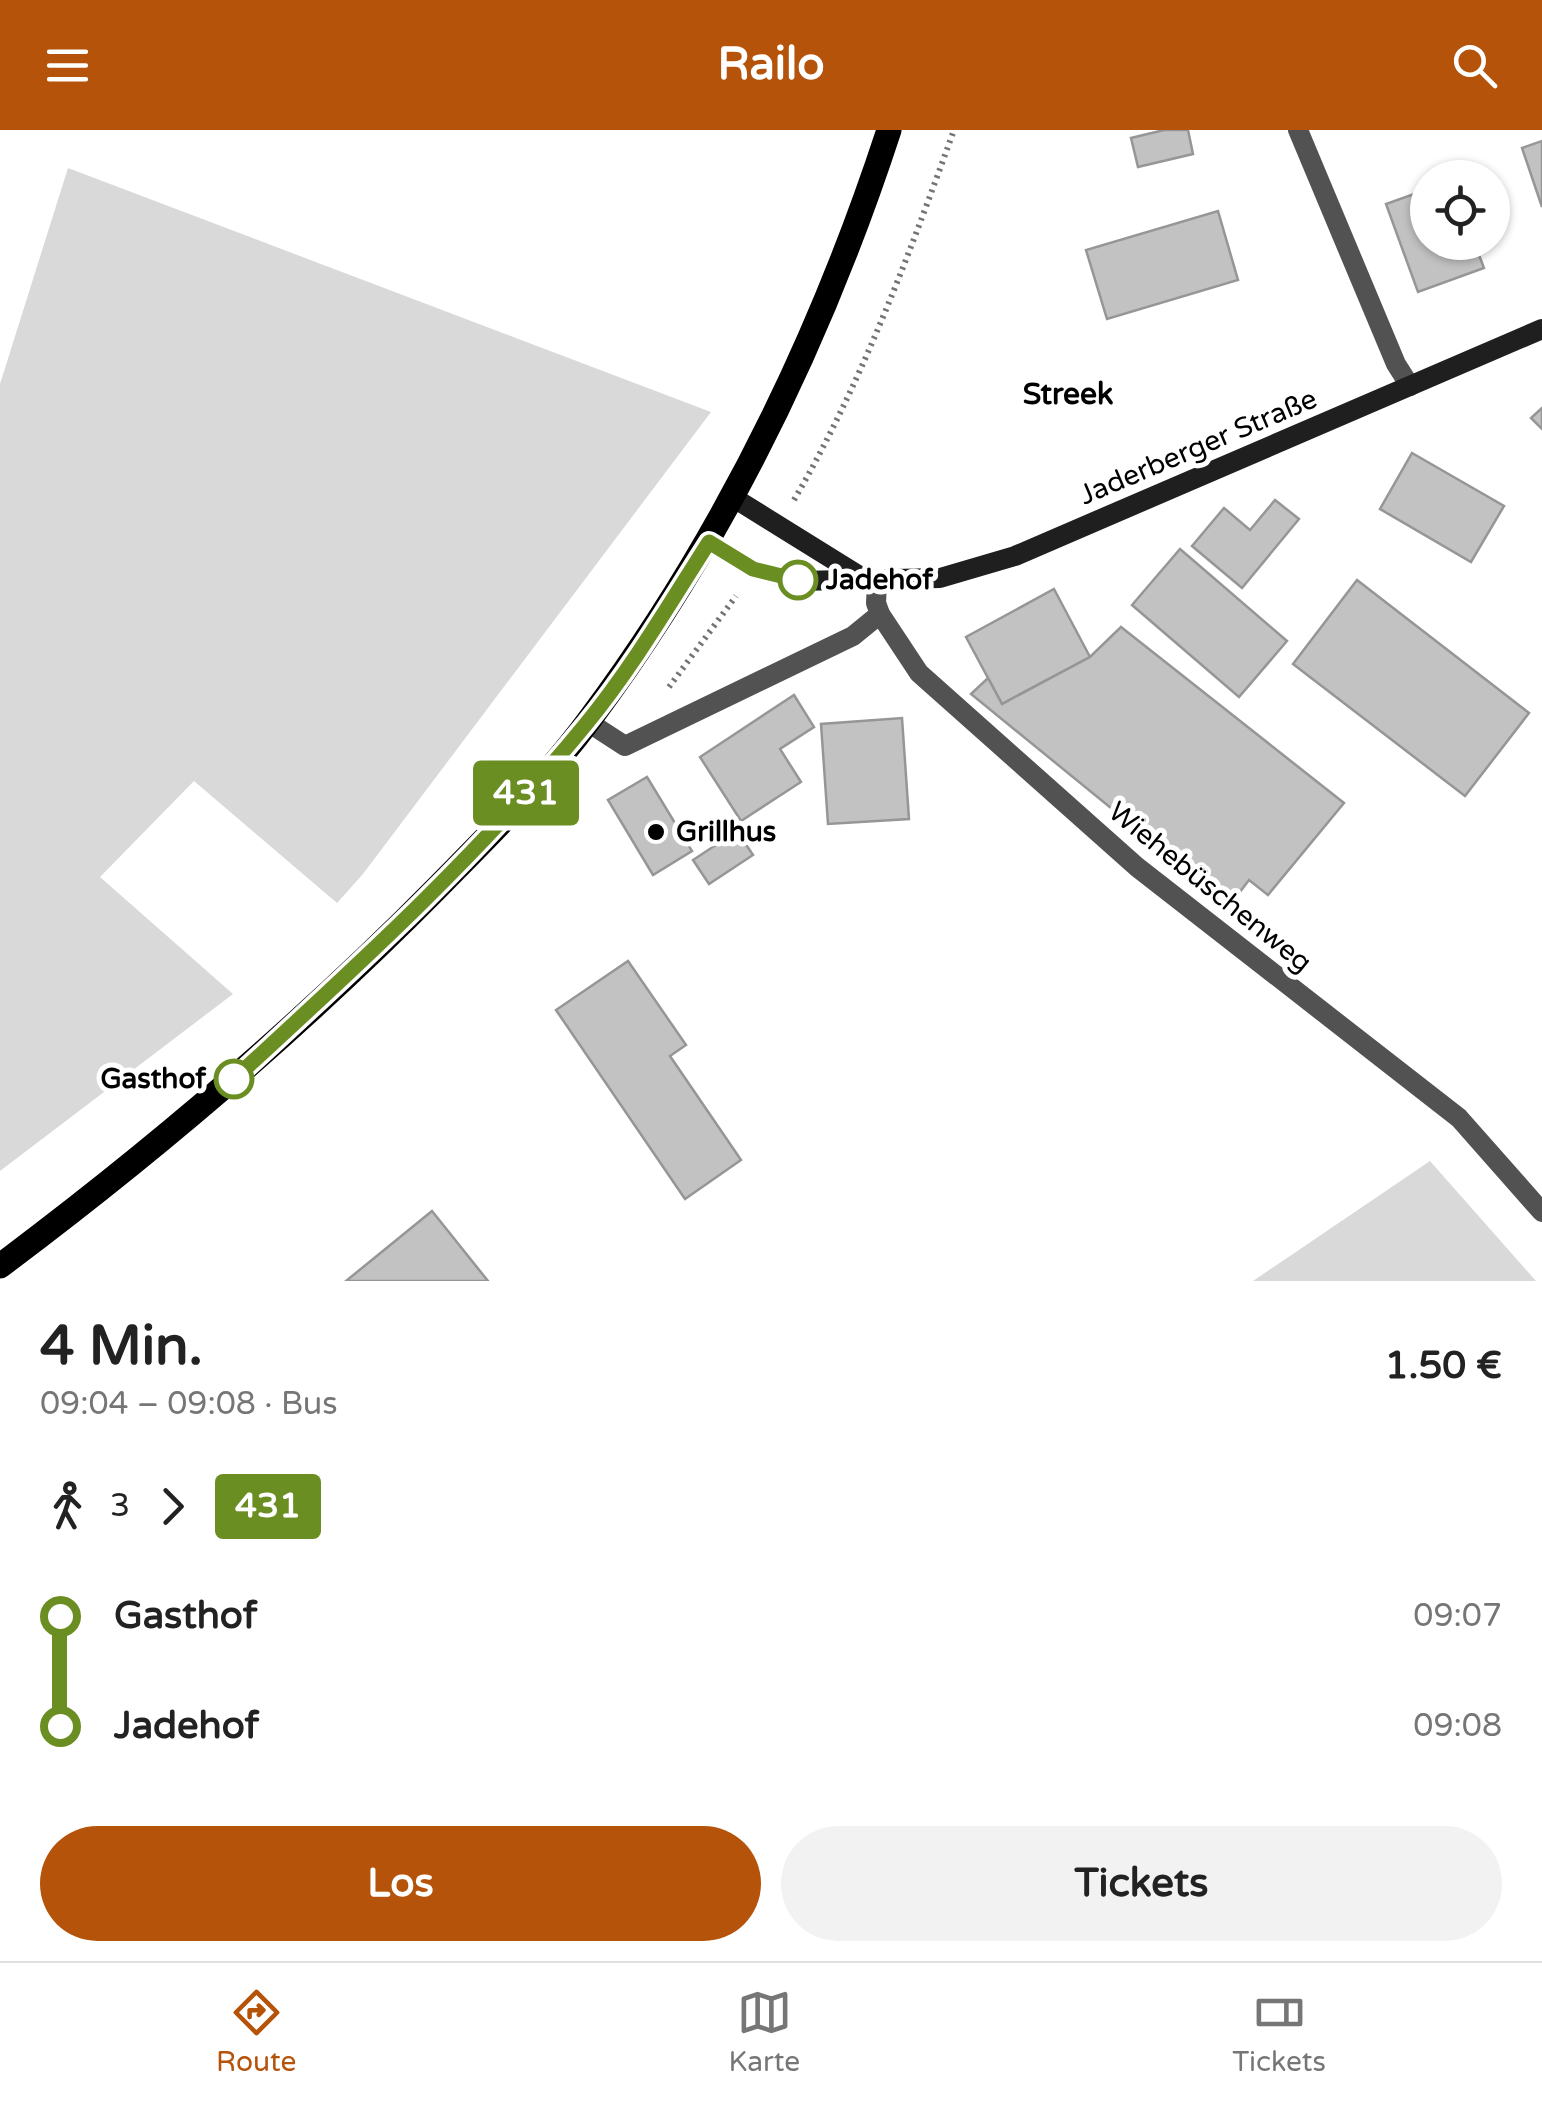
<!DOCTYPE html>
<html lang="de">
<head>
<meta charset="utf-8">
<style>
  :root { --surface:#fff; --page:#f2f2f2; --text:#222; --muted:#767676; --line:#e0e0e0; --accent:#b45309 }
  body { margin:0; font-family:"Varela Round",sans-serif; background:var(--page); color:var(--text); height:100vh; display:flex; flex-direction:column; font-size:38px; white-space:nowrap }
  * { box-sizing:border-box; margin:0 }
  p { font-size:32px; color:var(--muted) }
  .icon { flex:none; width:55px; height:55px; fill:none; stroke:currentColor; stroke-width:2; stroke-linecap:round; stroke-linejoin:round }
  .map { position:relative; height:1151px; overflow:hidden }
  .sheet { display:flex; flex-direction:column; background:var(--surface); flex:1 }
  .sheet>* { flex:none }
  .badge { padding:0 20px; border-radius:8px; font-size:35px; line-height:65px }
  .tools { position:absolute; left:1410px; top:30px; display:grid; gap:20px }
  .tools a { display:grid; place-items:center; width:100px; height:100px; border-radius:50%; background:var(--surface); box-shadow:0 2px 8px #0004; font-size:50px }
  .map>.badge { position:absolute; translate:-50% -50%; box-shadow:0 0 0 5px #fff }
  .legs { display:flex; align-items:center; gap:15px; height:110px; padding:0 40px; font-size:32px }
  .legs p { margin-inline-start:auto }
  .head { display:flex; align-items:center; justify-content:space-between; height:170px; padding:0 40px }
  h1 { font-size:55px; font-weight:700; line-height:75px }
  .cta { display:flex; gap:20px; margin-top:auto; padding:20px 40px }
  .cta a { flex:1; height:115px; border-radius:60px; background:var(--accent); color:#fff; font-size:40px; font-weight:700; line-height:115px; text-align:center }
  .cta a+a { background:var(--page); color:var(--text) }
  ul { padding:0 40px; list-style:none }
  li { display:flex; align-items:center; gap:35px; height:110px; font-size:38px }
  li i { display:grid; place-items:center; width:15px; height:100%; margin:0 12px; background:currentColor }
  li i::after { content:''; width:25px; height:25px; margin:-12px; border:8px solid; border-radius:50%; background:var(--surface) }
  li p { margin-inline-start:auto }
  li:first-child i { background:linear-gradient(#0000 50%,currentColor 0) }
  li:last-child i { background:linear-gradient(currentColor 50%,#0000 0) }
  header { display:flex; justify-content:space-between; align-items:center; height:130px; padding:0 40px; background:var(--accent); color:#fff; font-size:45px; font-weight:700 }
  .menu { display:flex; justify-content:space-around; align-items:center; height:140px; border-top:2px solid var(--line); background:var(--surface); font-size:28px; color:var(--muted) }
  .menu a { display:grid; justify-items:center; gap:5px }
  .menu .selected { color:var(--accent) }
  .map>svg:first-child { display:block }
  .green { fill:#d9d9d9 }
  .building { fill:#c2c2c2; stroke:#969696; stroke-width:2.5 }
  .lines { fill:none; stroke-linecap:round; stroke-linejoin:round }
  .path { stroke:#747474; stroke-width:6; stroke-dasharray:2.5 5; stroke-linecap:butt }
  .lane { stroke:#525252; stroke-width:20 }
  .street { stroke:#525252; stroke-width:20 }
  .secondary { stroke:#1f1f1f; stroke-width:20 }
  .primary { stroke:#000; stroke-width:25 }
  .line-1-casing { stroke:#fff; stroke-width:22 }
  .line-1 { stroke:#6b8e23; stroke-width:15 }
  .stop-1-dot { fill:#fff; stroke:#6b8e23; stroke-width:5 }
  .poi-dot { fill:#000; stroke:#fff; stroke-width:4 }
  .labels { text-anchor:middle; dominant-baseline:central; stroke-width:10; stroke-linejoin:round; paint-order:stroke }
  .street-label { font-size:28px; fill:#000; stroke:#fff }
  .stop-label { font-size:28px; font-weight:bold; fill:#000; stroke:#fff; text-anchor:start }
  .poi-label { font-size:28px; font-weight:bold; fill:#000; stroke:#fff; text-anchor:start }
  .neighbourhood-label { font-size:30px; font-weight:bold; fill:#000; stroke:#fff }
</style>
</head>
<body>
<header><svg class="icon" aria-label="menu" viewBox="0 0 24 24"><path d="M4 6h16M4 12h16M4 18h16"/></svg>Railo<svg class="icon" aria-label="search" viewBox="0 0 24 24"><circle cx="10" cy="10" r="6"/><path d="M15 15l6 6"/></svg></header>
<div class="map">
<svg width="1542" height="1151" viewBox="0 0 1542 1151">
  <rect width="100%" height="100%" fill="#fff"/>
  <g class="green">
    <polygon points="68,38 711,282 363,744 337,773 194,651 100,747 233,864 0,1041 0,254"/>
    <polygon points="1430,1031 1536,1151 1253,1151"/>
  </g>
  <g class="building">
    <polygon points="1164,0 1188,0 1193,24 1138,37 1131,8"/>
    <polygon points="1542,11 1542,77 1522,18"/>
    <polygon points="1428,59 1428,112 1474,112 1484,138 1418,162 1386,74"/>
    <polygon points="1218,81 1238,150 1107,189 1086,120"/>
    <polygon points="1542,278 1542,299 1531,288"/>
    <polygon points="1412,323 1504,376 1471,432 1380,379"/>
    <polygon points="1275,370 1299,389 1242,458 1192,416 1224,378 1250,400"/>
    <polygon points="1180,419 1287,511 1239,567 1132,475"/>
    <polygon points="1357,450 1529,583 1465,666 1293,534"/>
    <polygon points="1054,459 1090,527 1002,574 966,507"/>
    <polygon points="1121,497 1344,673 1268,765 1249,750 1230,775 971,564 988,548 1002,574 1090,527"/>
    <polygon points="794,565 814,597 780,619 801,652 741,691 700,627"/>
    <polygon points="902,588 909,689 828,694 821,594"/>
    <polygon points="647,647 692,721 653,745 608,670"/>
    <polygon points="737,701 753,725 709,754 693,730"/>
    <polygon points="628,831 686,915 670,926 741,1030 685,1069 556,880"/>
    <polygon points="432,1081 488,1151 346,1151"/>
  </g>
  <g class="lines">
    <g class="path">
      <path d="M794 370C861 255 909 125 954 0"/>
      <polyline points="669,557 736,466"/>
    </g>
    <g class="lane">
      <polyline points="1298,0 1396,234 1410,256"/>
      <polyline points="588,592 625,616 853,506 880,484"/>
    </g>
    <polyline class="street" points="877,452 876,473 880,484 919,543 1137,737 1459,988 1542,1082"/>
    <g class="secondary">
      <polyline points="734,368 866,450"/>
      <polyline points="709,412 753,439 798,451 940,448 1015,426 1542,199"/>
    </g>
    <path class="primary" d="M0 1136C155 1020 303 894 439 756 491 703 546 649 590 589 723 410 820 211 889 0"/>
  </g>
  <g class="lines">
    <defs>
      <path id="line-1" d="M234 949C357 836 480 724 586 594 632 538 670 473 709 412L753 439 798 450"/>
    </defs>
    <use href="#line-1" class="line-1-casing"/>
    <use href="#line-1" class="line-1"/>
  </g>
  <g class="stop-1-dot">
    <circle cx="798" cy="450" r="18"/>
    <circle cx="234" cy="949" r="18"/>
  </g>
  <circle class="poi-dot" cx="656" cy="702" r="10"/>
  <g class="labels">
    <g class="street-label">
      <text transform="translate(1198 317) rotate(-23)">Jaderberger Straße</text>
      <text transform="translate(1210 757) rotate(39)">Wiehebüschenweg</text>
    </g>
    <g class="stop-label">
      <text x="826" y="450">Jadehof</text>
      <text x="206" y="949" text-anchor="end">Gasthof</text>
    </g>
    <g class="poi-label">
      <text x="676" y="702">Grillhus</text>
    </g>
    <g class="neighbourhood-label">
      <text x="1068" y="264">Streek</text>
    </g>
  </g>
</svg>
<div class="tools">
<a><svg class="icon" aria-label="locate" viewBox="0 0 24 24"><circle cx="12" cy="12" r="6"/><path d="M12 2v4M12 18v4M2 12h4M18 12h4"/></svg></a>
</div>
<b class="badge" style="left:526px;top:663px;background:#6b8e23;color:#fff">431</b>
</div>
<section class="sheet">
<div class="head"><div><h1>4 Min.</h1><p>09:04 – 09:08 · Bus</p></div><b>1.50 €</b></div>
<div class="legs"><svg class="icon" aria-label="walk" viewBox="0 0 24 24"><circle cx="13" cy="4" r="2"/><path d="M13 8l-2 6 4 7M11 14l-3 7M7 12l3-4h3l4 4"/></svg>3<svg class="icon" aria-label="forward" viewBox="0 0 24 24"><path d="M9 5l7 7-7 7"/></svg><b class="badge" style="background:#6b8e23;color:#fff">431</b></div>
<ul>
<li><i style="color:#6b8e23"></i><b>Gasthof</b><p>09:07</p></li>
<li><i style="color:#6b8e23"></i><b>Jadehof</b><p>09:08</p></li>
</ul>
<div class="cta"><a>Los</a><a>Tickets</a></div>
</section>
<nav class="menu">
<a class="selected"><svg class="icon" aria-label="directions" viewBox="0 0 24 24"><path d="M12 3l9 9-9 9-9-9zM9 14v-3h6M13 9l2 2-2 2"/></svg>Route</a>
<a><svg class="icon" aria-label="map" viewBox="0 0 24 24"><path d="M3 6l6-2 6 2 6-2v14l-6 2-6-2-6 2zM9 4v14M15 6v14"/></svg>Karte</a>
<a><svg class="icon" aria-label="tickets" viewBox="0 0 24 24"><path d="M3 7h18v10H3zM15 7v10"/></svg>Tickets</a>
</nav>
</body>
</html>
